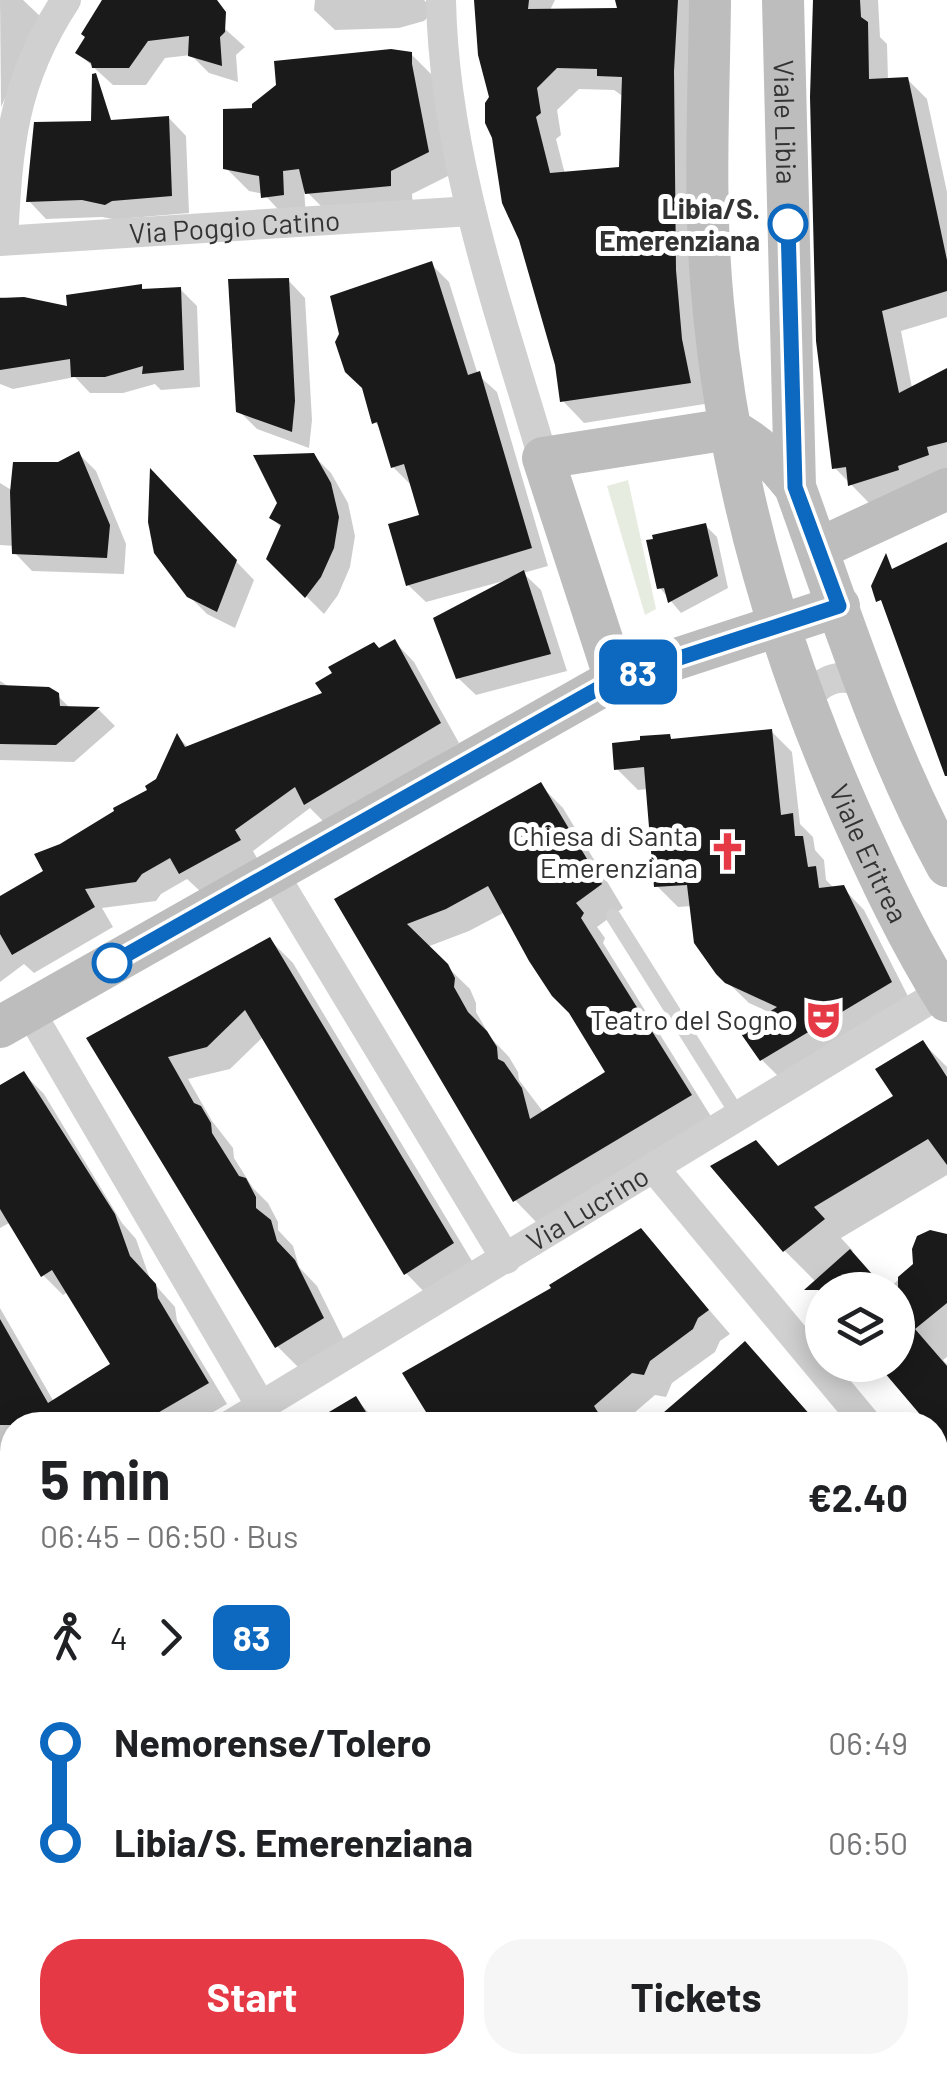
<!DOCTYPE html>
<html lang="en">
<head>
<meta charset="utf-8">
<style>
  :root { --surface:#fff; --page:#f6f6f6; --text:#202124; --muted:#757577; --accent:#e63946 }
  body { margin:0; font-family:Barlow,sans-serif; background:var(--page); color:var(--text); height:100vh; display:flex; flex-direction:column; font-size:38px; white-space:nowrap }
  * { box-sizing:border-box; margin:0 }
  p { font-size:32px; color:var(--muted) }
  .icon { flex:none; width:55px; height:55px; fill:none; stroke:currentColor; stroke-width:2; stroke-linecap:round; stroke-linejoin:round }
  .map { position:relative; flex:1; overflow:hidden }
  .details { position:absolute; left:0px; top:1412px; width:948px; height:662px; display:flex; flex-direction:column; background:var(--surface); border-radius:40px 40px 0 0; box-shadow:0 5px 25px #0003 }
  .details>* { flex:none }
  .badge { padding:0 20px; border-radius:15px; font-size:35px; line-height:65px }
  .buttons { position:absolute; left:805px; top:1272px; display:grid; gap:20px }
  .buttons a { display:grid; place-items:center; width:110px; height:110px; border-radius:50%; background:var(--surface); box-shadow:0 5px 25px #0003; font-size:50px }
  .map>.badge { position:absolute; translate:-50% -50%; box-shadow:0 0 0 5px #fff }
  .legs { display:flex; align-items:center; gap:15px; height:110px; padding:0 40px; font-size:32px }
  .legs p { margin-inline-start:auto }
  .overview { display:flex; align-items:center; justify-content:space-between; height:170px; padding:0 40px }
  h1 { font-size:55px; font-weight:700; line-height:75px }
  .cta { display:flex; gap:20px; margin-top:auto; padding:20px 40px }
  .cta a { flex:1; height:115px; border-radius:40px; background:var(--accent); color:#fff; font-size:40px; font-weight:700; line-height:115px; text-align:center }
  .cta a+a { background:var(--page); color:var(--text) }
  ul { padding:0 40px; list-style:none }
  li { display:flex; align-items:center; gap:35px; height:100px; font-size:38px }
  li i { display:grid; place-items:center; width:15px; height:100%; margin:0 12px; background:currentColor }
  li i::after { content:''; width:25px; height:25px; margin:-12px; border:8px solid; border-radius:50%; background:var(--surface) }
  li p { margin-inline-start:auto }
  li:first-child i { background:linear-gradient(#0000 50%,currentColor 0) }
  li:last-child i { background:linear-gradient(currentColor 50%,#0000 0) }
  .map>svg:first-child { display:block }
  .green { fill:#e6ecdf }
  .shadow { fill:#0003; fill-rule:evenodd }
  .building { fill:#1a1a1a; fill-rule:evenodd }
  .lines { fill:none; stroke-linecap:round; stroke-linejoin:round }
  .lane { stroke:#d0d0d0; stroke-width:15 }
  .street { stroke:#d0d0d0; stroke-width:30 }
  .secondary { stroke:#bdbdbd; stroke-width:42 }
  .line-1-casing { stroke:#fff; stroke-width:22 }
  .line-1 { stroke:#0c69bf; stroke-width:15 }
  .stop-1-dot { fill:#fff; stroke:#0c69bf; stroke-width:5 }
  .labels { text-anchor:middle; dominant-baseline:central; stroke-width:10; stroke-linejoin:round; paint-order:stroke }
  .street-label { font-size:28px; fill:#333; stroke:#fff }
  .stop-label { font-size:28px; font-weight:bold; fill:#333; stroke:#fff; text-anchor:end }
  .poi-label { font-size:28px; fill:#333; stroke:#fff; text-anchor:end }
</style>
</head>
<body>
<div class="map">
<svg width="947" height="2074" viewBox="0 0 947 2074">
  <rect width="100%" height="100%" fill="#fff"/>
  <g class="green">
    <polygon points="628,480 656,609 645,615 607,486"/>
    <polygon points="149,2063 270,2063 276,2074 155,2074"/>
    <polygon points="286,2063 408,2063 413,2071 407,2074 293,2074"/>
  </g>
  <g class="shadow">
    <polygon points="0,0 23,0 42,18 1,107"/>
    <polygon points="102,0 193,0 245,47 236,55 238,82 209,73 191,55 165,58 146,85 113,85 78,53"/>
    <polygon points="315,0 424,0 429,5 429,16 424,21 399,28 335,30 314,10"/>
    <path d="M476 0H555L549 12 620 11 618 0H700L711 403 584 423 563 401 557 365 491 97ZM579 89 614 90 624 97 621 169 565 174 556 139 561 135 557 110Z"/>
    <polygon points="815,0 878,0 880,37 887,44 888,80 907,79 927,99 947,192 947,317 901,331 912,388 947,370 947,475 870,504 835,468"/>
    <polygon points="411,54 434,77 450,175 412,194 413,208 330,215 304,189 306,217 287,219 264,194 249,191 226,168 255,110"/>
    <polygon points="169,118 186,136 189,213 130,218 123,221 102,217 46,219 29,201"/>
    <polygon points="431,264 449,282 478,375 497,392 548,566 523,573 541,590 567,671 476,695 458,678 511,579 426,602 408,585 422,517 410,484 393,467 382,430 375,422"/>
    <polygon points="288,280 305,298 312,420 309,448 257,429 239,411"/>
    <polygon points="141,287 146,292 180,289 197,306 200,387 161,390 155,384 123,393 90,393 75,377 13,389 0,384 0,297 69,309"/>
    <polygon points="79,454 96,471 126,544 124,574 32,571 15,553 15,546 0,545 0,483 13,491"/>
    <polygon points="313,455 331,473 348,503 355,536 350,567 338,595 324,614 269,559 282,528 272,518"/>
    <polygon points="152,474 254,580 235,628 207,614 189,596"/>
    <polygon points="705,525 717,537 728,588 681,613 660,588"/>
    <polygon points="395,642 414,662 459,743 325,823 310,808 253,851 258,860 201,892 187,879 161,894 156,901 102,908 113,927 34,973 24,964 0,982 0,898 46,872 61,846 150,792 158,781 178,737 189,748 326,694 379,651"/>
    <polygon points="0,681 11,688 57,695 71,709 99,710 115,726 74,762 0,760"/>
    <polygon points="771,731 792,752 800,824 813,837 815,850 824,860 826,880 835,889 843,888 864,910 912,1004 783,1081 762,1060 743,1031 771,1013 749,1003 718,973 692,906 678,907 657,886 648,789 638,790 617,769 669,736 674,742"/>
    <path d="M540 785 563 808 623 908 597 927 605 938 603 943 712 1118 537 1223 515 1200 338 900ZM505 912 609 1073 544 1113 519 1080 518 1072 509 1057 491 1038 476 1012V1003L470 989 427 947 469 931Z"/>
    <polygon points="270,940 293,963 475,1266 428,1296 406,1273 264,1036 230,1069 188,1079 212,1121 233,1148 234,1158 253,1188 268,1203 278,1222 278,1230 293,1246 299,1267 317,1286 345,1342 300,1369 277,1346 90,1039"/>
    <polygon points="923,1043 947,1067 947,1175 841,1238 853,1251 850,1253 887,1290 947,1236 947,1357 943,1360 947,1364 947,1442 882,1365 898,1365 898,1290 822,1290 822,1295 817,1289 817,1278 815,1281 785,1251 755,1143 780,1168 897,1096"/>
    <polygon points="24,1074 44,1094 122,1223 136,1239 150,1279 175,1307 177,1321 227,1404 191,1425 12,1425 12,1527 0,1529 0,1308 54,1402 114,1364 68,1292 63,1295 43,1275 11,1222 0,1228 0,1088"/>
    <polygon points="641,1231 730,1334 720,1341 715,1352 672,1383 666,1397 655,1395 620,1425 442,1425 554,1289"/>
    <polygon points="356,1399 380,1425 312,1425"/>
    <polygon points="12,1592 12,1710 0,1669 0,1595"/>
    <polygon points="947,1606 947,1708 935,1719 935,1617"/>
    <polygon points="947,1770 947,1874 940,1876 935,1875 935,1773 940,1776"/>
    <polygon points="12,1789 12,1823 0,1803 0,1796"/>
    <polygon points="947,1918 947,2064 920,2067 916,2062 935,2062 935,1920"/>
    <polygon points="12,1994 12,2062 153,2062 160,2074 0,2074 0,2001"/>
    <polygon points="492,2062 593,2062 601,2074 473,2074"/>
    <polygon points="650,2062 686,2062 666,2074 660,2074"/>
    <polygon points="783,2062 870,2062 883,2074 765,2074"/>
  </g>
  <g class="building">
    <polygon points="102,0 217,0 226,12 225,32 220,37 222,66 188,56 189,36 148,41 129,68 92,68 91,63 75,53 85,37 81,34"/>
    <path d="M474 0H529L528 9 617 8 615 0H678L674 71 676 270 682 339 691 383 560 402 555 365 519 240 502 203 492 138 485 123V103L489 97 478 55ZM557 68 597 69V76L622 77 619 167 550 173 536 117 541 113 537 88Z"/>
    <polygon points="813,0 860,0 861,17 868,22 869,79 908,77 947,260 947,291 882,311 899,393 947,368 947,442 927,447 929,455 898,466 899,470 848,486 846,467 832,469 816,341 810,97"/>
    <polygon points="391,49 412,52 412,64 429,152 391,171 391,186 305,194 299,169 283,171 284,195 261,198 259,176 223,169 223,109 252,108 252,104 276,85 274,61"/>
    <polygon points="96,73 111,120 169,116 172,196 112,201 105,205 82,200 26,202 34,122 91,121 92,74"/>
    <polygon points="432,261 468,375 480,371 532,548 406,586 388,524 419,515 404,464 391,468 377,422 372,424 362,388 345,372 335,342 339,334 330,296"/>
    <polygon points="289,278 295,401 292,432 236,412 228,279"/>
    <polygon points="142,284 142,289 181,287 184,370 142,374 143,366 105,377 71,377 70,359 0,370 0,298 24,297 67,306 66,295"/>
    <polygon points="79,451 110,525 107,558 12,554 10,492 13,462 58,462"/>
    <polygon points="314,453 331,483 339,517 334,548 321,577 305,598 266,559 281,525 269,518 277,503 253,455"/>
    <polygon points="150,468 237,560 217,612 187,597 154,553 148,522"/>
    <polygon points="706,523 718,576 668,603 664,588 657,589 646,540 653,539 652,535"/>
    <polygon points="947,542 947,776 945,776 881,600 876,602 871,586 886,553 892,569"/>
    <polygon points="524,570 551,654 456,679 433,618"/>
    <polygon points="395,639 441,723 304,805 295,787 235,830 241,840 179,874 170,858 142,874 136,882 85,889 95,907 12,955 0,934 0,896 43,871 34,854 60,844 114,811 113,808 147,790 145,786 156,779 177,733 185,747 322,693 315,683 332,673 328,667 374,642 379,648"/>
    <polygon points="0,685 49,687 59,693 60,706 100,707 56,745 0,744"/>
    <polygon points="772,729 781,815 793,813 795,836 803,836 808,867 816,866 819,888 844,885 892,982 760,1061 739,1031 777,1007 725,983 716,974 694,943 687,885 654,887 644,767 614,770 612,743 640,740 640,736 670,734 671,739"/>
    <path d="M541 782 602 884 576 903 584 913 581 918 692 1095 513 1202 334 899ZM488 886 529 961 552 996 569 1013 605 1072 530 1119 522 1088 504 1062 498 1059 497 1047 487 1031 468 1012 454 987 455 978 448 964 407 924 446 909Z"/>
    <polygon points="270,937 454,1243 404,1275 245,1010 207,1047 168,1057 194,1103 201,1106 211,1123 212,1133 239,1176 246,1178 256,1197 256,1208 271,1220 277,1241 295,1260 324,1318 275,1348 86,1038"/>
    <polygon points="923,1040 947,1077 947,1165 928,1139 814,1207 825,1219 783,1252 710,1166 756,1140 778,1166 893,1096 875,1069"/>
    <polygon points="24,1071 115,1214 130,1256 156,1284 158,1298 209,1383 137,1425 0,1425 0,1319 48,1403 110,1364 52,1270 41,1277 0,1209 0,1085"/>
    <polygon points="641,1228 709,1310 698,1318 693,1329 650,1361 644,1375 632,1373 594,1406 606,1425 574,1425 566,1413 548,1425 434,1425 402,1373 551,1288 549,1285"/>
    <polygon points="930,1230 947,1234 947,1303 915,1329 947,1366 947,1446 935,1432 935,1425 929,1425 878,1365 898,1365 898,1277 913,1264 912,1249 917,1236"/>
    <polygon points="850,1249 886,1290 804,1290"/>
    <polygon points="745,1341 819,1425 649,1425 714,1369"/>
    <polygon points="356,1396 374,1425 307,1425"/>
  </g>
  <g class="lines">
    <polyline class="lane" points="613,916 738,1115"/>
    <g class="street">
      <path d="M441 0C444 157 499 309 543 458"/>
      <path d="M3 240C8 146 12 82 66 0"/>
      <path id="s1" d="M0 241 471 211"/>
      <path d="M804 701C824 678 840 671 868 685"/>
      <polyline points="273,873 506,1259"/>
      <polyline points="29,1010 261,1406"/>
      <polyline points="653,1167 868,1425"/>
      <path id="s2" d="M230 1425 942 992"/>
      <polyline points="935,1505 947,1519"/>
      <polyline points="0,1541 12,1538"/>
      <polyline points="0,1973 12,1965"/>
      <polyline points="681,2074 701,2062"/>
    </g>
    <g class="secondary">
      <path id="s3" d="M710 0C709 101 703 202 713 303 729 481 778 649 850 812 879 877 909 941 947 1001"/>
      <path id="s4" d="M783 0 795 487"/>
      <polyline points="818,549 947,489"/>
      <path d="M615 679 543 458 729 429C758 443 775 462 795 487 841 614 882 747 947 866"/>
      <polyline points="0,1027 615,679 839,606"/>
    </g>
  </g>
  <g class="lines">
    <defs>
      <polyline id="line-1" points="112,963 615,679 839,606 795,487 788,224"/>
    </defs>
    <use href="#line-1" class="line-1-casing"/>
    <use href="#line-1" class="line-1"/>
  </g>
  <defs>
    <symbol id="church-bare" viewBox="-9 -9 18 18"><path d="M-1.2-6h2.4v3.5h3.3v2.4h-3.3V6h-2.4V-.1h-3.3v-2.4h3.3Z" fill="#e63946" stroke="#fff" stroke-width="2.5" paint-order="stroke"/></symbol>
    <symbol id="theatre-bare" viewBox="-9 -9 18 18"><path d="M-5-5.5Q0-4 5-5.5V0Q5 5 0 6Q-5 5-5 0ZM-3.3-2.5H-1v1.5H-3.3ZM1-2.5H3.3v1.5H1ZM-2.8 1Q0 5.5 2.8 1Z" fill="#e63946" stroke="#fff" stroke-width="2.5" paint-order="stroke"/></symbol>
  </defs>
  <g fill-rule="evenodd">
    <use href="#church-bare" x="700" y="824" width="55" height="55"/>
    <use href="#theatre-bare" x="796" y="992" width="55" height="55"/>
  </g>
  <g class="stop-1-dot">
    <circle cx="788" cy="224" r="18"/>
    <circle cx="112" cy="963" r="18"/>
  </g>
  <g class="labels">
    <g class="street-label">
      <text stroke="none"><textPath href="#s4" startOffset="122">Viale Libia</textPath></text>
      <text stroke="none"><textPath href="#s1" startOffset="235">Via Poggio Catino</textPath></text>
      <text stroke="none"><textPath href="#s3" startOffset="878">Viale Eritrea</textPath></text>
      <text stroke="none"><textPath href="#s2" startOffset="418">Via Lucrino</textPath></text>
    </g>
    <g class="stop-label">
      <text x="760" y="208">Libia/S.<tspan x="760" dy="32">Emerenziana</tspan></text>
    </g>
    <g class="poi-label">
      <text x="698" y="835">Chiesa di Santa<tspan x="698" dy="32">Emerenziana</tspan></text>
      <text x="793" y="1019">Teatro del Sogno</text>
    </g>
  </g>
</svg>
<div class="buttons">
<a><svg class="icon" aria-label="layers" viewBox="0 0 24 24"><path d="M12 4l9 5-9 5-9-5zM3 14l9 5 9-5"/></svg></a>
</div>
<b class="badge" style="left:638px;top:672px;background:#0c69bf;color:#fff">83</b>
<section class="details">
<div class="overview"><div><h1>5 min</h1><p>06:45 – 06:50 · Bus</p></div><b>€2.40</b></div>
<div class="legs"><svg class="icon" aria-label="walk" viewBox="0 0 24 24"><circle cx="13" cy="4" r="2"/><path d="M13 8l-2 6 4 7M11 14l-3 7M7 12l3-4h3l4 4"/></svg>4<svg class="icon" aria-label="forward" viewBox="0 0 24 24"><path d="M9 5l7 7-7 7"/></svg><b class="badge" style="background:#0c69bf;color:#fff">83</b></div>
<ul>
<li><i style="color:#0c69bf"></i><b>Nemorense/Tolero</b><p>06:49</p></li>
<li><i style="color:#0c69bf"></i><b>Libia/S. Emerenziana</b><p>06:50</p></li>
</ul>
<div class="cta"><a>Start</a><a>Tickets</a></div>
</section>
</div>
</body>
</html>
